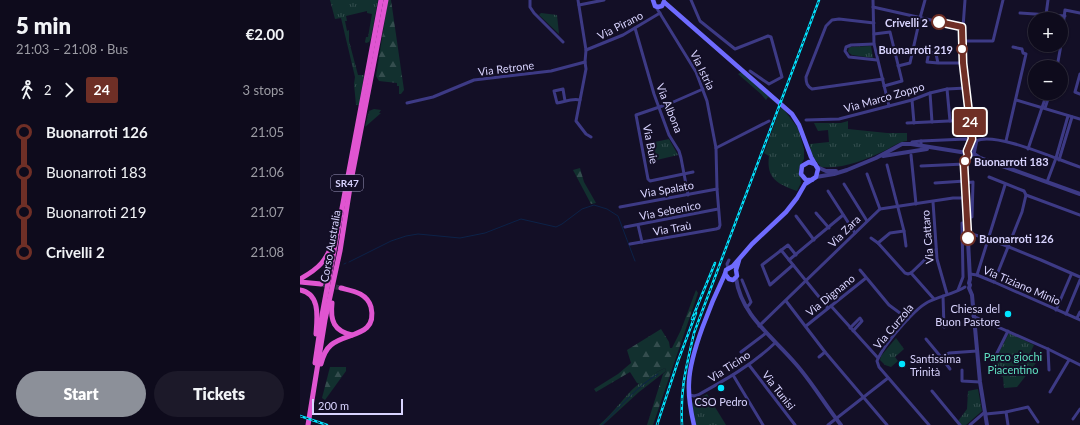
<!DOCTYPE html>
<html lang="en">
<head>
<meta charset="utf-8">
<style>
  :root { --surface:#0e0b1c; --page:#1c1929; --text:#f1f3f6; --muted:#9b9ba3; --line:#2e2b3b; --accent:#8c9099 }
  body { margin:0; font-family:Lato,sans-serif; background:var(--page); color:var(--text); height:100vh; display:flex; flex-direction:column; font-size:15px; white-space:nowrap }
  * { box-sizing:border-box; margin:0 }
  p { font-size:13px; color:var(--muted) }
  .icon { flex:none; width:22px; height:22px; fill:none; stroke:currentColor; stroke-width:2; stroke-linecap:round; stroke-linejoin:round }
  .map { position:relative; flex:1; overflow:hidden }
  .details { display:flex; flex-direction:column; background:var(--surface); width:300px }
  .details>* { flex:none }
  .badge { padding:0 8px; border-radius:3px; font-size:14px; line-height:26px }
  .tools { position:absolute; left:728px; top:12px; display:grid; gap:8px }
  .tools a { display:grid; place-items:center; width:40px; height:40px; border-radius:50%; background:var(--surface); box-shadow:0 1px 3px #0004,0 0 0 1px var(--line); font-size:20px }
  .scale { position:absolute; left:12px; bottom:10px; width:91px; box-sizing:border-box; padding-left:4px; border:2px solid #d9d4ff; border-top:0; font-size:11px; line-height:14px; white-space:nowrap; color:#d9d4ff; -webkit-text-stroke:3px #130f26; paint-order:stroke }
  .map>.badge { position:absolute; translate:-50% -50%; box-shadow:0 0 0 2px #fff }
  .legs { display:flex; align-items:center; gap:6px; height:44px; padding:0 16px; font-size:13px }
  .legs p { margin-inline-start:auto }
  .head { display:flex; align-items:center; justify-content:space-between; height:68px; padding:0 16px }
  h1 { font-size:22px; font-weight:800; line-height:30px }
  .action { display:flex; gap:8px; margin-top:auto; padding:8px 16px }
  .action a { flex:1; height:46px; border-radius:24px; background:var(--accent); color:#fff; font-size:16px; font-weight:800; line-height:46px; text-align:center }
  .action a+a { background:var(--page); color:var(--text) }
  ul { padding:0 16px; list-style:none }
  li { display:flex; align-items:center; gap:14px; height:40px; font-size:15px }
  li i { display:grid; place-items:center; width:6px; height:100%; margin:0 5px; background:currentColor }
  li i::after { content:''; width:10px; height:10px; margin:-5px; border:3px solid; border-radius:50%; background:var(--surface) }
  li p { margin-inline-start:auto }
  li:first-child i { background:linear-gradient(#0000 50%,currentColor 0) }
  li:last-child i { background:linear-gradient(currentColor 50%,#0000 0) }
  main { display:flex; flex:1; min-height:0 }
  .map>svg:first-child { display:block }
  .grass { fill:url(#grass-tufts) }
  .forest { fill:url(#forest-firs) }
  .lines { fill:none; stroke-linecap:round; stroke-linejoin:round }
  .stream { stroke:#0c2248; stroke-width:1 }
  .trunk-tunnel { stroke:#312d47; stroke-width:5; stroke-dasharray:5 2.5; stroke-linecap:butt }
  .minor { stroke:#3d3a85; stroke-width:3 }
  .tertiary { stroke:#3d3a85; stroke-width:4 }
  .secondary { stroke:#6f6bff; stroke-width:4.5 }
  .trunk { stroke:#e055d1; stroke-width:5 }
  .rail-casing { stroke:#00e5ff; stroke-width:2.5 }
  .rail { stroke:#130f26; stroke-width:1; stroke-dasharray:3; stroke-linecap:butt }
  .line-1-casing { stroke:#fff; stroke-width:9 }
  .line-1 { stroke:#6f2f26; stroke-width:6 }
  .stop-1-dot { fill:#fff; stroke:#6f2f26; stroke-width:2 }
  .poi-dot { fill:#00e5ff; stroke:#130f26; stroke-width:1.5 }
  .labels { text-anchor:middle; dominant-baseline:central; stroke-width:4; stroke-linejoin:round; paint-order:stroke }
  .shield { fill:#130f26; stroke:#9e99be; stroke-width:1 }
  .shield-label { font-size:10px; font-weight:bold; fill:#d9d4ff }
  .stop-label { font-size:11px; font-weight:bold; fill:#d9d4ff; stroke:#130f26; text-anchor:end }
  .street-label { font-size:11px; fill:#d9d4ff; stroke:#130f26 }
  .poi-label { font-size:11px; fill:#d9d4ff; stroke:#130f26; text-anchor:end }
  .park-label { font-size:11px; fill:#5fe0c0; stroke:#130f26 }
</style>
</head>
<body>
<main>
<section class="details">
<div class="head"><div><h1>5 min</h1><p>21:03 – 21:08 · Bus</p></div><b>€2.00</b></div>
<div class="legs"><svg class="icon" aria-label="walk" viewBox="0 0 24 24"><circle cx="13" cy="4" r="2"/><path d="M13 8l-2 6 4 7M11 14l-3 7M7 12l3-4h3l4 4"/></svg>2<svg class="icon" aria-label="forward" viewBox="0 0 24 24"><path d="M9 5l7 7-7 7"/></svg><b class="badge" style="background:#6f2f26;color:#fff">24</b><p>3 stops</p></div>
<ul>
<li><i style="color:#6f2f26"></i><b>Buonarroti 126</b><p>21:05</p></li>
<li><i style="color:#6f2f26"></i><span>Buonarroti 183</span><p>21:06</p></li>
<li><i style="color:#6f2f26"></i><span>Buonarroti 219</span><p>21:07</p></li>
<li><i style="color:#6f2f26"></i><b>Crivelli 2</b><p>21:08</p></li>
</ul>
<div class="action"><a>Start</a><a>Tickets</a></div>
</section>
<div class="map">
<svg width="780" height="425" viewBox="0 0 780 425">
  <defs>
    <pattern id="grass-tufts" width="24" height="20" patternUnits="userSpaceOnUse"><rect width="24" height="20" fill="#12302f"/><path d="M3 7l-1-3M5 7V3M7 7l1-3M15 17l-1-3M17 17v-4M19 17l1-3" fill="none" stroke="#344d4e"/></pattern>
    <pattern id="forest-firs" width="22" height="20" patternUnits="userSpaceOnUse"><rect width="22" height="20" fill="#12302f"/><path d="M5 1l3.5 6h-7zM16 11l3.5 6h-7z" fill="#344d4e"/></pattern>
  </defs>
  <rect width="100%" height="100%" fill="#130f26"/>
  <g class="grass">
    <polygon points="30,0 78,0 71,38 69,42 66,43 65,42 66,37 68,37 72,14 67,13 67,11 46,16 47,21 45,21 47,31 49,30 49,41 58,75 64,75 59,105 56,105 54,84 55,77 41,18 35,19"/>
    <polygon points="241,13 257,15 259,34 239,15"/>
    <polygon points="571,46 573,58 552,55 548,52 549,47"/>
    <path d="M481 106 498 128 504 149V159L499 168 501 183 497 191C478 184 466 179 469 156L464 153Z"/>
    <polygon points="74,109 81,110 79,113 81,113 65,127 69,111"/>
    <path d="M548 121V129L587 133H607V141C598 142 592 147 584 151 565 160 543 169 521 167L511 155 510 144 529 142 528 130 518 131 514 123H541Z"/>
    <polygon points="369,139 378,155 348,162 345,144"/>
    <polygon points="709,333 734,345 729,355 733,356 731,360 736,363 717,387 704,388 703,377 697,375 696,368 692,366"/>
    <polygon points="596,338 604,349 595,357 598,361 591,367 585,365 580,360 581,356"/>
    <path d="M365 368 366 371 339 392 303 425H299C310 416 319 404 329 393 338 383 352 374 365 368Z"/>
    <polygon points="678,389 682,411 666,425 661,425 658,421 667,409 668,391"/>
    <polygon points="407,394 426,425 396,425 392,403"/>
  </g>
  <g class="forest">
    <polygon points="88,0 91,0 104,90 101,94 99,94 99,86 97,86 97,83 79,81 76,76"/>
    <polygon points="442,72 477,104 468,97 466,100 461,94 438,74"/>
    <polygon points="280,168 284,182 296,203 291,204 273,170"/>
    <polygon points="396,290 398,293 353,425 347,425 363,374 366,371 365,368 357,372 340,384 337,383 330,372 296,392 294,389 318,374 331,363 327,350 361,329 369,342 370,348 372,348 381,330"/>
    <polygon points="30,367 46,367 46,371 25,400 22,398"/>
  </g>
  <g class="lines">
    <g class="stream">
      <polyline points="49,262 91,241 106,236 118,234 160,238 185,233 221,219 256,227 262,224 282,209 294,205 307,209 318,216 335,261"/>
      <polyline points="44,264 46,263"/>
      <polyline points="24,270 28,269"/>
      <path d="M302 425C320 407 336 387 358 374"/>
    </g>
    <polyline class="trunk-tunnel" points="21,284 41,288"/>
    <g class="minor">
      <polyline points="230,0 230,7 234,13 263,42"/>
      <polyline points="278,0 286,50 285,62 286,69 276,121 286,134 291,137"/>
      <polyline points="391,0 400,21 435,49 468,36 471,37 482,77 469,84 450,71"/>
      <polyline points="573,0 574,44 589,106"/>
      <polyline points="665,0 662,41 672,139"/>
      <polyline points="279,5 304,0"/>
      <polyline points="573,7 662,27"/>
      <polyline points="720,13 765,16"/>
      <polyline points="746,15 748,0"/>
      <path d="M574 23 539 19 532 20 526 26 506 77C506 83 507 86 512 89L583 79"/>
      <polyline points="335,28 354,94 369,135 379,151 381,158 388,195"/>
      <polyline points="574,34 590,32 602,81 584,86"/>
      <polyline points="662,41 693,41 703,0"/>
      <polyline points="761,42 765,10 780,13"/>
      <polyline points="574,44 551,45 546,47 545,51 549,57 577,60"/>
      <polyline points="286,50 323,35 360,13"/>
      <polyline points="638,63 636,54 629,52 627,62 638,63 663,63"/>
      <polyline points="598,66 610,63 620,18 625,0"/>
      <polyline points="757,67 761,45"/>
      <polyline points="780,74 775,92 780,94"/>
      <polyline points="647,89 650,121"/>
      <polyline points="630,93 632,122"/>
      <polyline points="612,100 614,123"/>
      <polyline points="716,100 780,119"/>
      <path d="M265 101 263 89 254 91 257 103C264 102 272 98 280 100"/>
      <polyline points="107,103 133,97 174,80 251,71 285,62"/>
      <polyline points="745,108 750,93"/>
      <polyline points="506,120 539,119 612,100 630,93 647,89 666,88"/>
      <polyline points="607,123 670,120"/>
      <path d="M676 141C695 131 758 160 780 167"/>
      <polyline points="706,141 726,54 723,53 722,49 713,47"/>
      <polyline points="612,142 621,141"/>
      <polyline points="621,146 621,141 666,139 671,140"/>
      <polyline points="416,148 469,121"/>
      <polyline points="728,149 747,93"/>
      <polyline points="611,155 616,204"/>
      <polyline points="759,160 772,117"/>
      <polyline points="587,165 604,231 606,246"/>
      <polyline points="621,166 664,164"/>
      <polyline points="393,172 350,181 348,179 336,115 371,103 403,89"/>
      <polyline points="567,174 580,209"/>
      <polyline points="689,177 724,191 726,195 780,215"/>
      <polyline points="747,182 756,158 768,116"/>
      <polyline points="635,183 665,181"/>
      <polyline points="665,183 673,182 672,217 667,217"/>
      <polyline points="544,184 567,221"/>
      <polyline points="528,191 555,233"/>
      <polyline points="633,202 637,259 647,294"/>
      <polyline points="320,207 417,189"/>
      <polyline points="516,213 529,228"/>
      <polyline points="496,216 514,240"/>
      <polyline points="338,225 342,242"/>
      <polyline points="325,227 418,209"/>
      <polyline points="668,233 689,239 741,260 780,277"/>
      <polyline points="571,238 578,243 605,273 608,274 611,273"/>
      <polyline points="578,243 590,233 604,231"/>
      <polyline points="330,244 416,229 419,228 420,225 417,189 416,148 407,101 396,72 356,7"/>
      <polyline points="481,250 528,308"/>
      <polyline points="489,260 543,215"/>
      <polyline points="493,265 470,285 462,265 488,245 496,255"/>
      <polyline points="428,269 427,264 429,260"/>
      <polyline points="560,270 589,305 608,319"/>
      <polyline points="611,273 634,299"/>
      <polyline points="611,273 636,249"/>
      <polyline points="670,274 677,275 694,282 780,320"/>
      <polyline points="677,275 705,185"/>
      <polyline points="442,280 451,302 449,305 446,307"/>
      <polyline points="694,282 722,212 726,195"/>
      <polyline points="658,290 663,277 662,223 667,223"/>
      <polyline points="643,296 644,327"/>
      <polyline points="486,301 525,352 587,425"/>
      <polyline points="531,306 578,358"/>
      <polyline points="756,310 771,275"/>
      <polyline points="766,314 780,280"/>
      <polyline points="673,316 748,349 780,365"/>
      <polyline points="777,318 780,312"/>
      <polyline points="459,326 580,209 653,198 666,198"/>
      <polyline points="506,326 566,278"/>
      <polyline points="550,328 560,318 562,321 553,331"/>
      <polyline points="626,339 641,357"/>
      <polyline points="748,349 749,370"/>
      <polyline points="441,352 466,333"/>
      <polyline points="696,355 708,331"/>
      <polyline points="519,357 525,352"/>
      <polyline points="449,365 495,425"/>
      <polyline points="650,369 641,357 649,353 677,351"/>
      <polyline points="662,370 662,381 680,382"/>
      <polyline points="433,375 463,425"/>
      <polyline points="632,391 660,425"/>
      <polyline points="750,392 769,360"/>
      <path d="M390 395 394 396 398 395C425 380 452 365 475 343"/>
      <polyline points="706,412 708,425"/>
      <polyline points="686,414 706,412 728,407 738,422"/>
      <polyline points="773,419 780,409"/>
      <polyline points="528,425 588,378"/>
      <path d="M629 425 579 367 577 361C583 346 613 310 628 302 640 296 654 294 665 287"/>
      <polyline points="670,425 685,412"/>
    </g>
    <g class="tertiary">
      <polyline points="674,154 680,158 780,194"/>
      <path d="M668 155H672L674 152 676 142 674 140H671C669 149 666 156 664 164L670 279 669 283 670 285 669 288 672 295 680 382 687 425"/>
      <polyline points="583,156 627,149"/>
      <polyline points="517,167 526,171 536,171"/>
      <polyline points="516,177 534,174 547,170 576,158 602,144 611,144 667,153"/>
      <path d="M436 278C441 315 472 336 495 363 512 382 525 405 541 425"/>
    </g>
    <g class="secondary">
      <polyline points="353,0 355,6 358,7 362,6 364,2"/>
      <polyline points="364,2 492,114 499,125 511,157 515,164"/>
      <polyline points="439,260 436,270 437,276 433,280 429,279 425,274 426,270 433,266 452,244 486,212 497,198 505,184 516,177 518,169 515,164 509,162 502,166 501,174 506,180 512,180"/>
      <path d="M394 425C391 412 388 396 389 382 390 353 412 301 425 274"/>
    </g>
    <g class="trunk">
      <path d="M0 279C20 268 27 260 34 239"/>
      <polyline points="0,282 21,284"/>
      <path d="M0 290C21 294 17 318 16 334"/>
      <path d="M32 303C30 321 34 331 52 335"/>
      <polyline points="15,363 22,315 81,0"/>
      <path d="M21 364C23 356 25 350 31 345 46 332 78 337 71 307 67 293 53 291 41 288"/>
      <polyline points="8,425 25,320 40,251 51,181 86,0"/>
    </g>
    <defs>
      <g id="rail">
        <polyline points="392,319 415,263"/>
        <polyline points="0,416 27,425"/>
        <polyline points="357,425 378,361 396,313"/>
        <path d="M382 425C380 389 386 368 394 333L519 0"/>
      </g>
    </defs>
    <use href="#rail" class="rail-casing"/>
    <use href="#rail" class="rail"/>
  </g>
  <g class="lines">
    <defs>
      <polyline id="line-1" points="639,22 662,27 663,63 672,139 667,151 668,155 664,164 668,238"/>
    </defs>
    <use href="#line-1" class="line-1-casing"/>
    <use href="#line-1" class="line-1"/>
  </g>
  <g class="stop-1-dot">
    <circle cx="639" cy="22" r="7"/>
    <circle cx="662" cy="49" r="5"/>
    <circle cx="665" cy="161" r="5"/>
    <circle cx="668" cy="238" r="7"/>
  </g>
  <g class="poi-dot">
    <circle cx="708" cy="314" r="4"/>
    <circle cx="602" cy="364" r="4"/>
    <circle cx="421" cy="388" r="4"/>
  </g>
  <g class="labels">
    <rect class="shield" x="31" y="175" width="32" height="16" rx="3"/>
    <g class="shield-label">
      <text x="47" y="183">SR47</text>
    </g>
    <g class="stop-label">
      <text x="628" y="22">Crivelli 2</text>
      <text x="653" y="49">Buonarroti 219</text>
      <text x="674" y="161" text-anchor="start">Buonarroti 183</text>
      <text x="679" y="238" text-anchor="start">Buonarroti 126</text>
    </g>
    <g class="street-label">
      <text transform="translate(320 25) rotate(-27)">Via Pirano</text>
      <text transform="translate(206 68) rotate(-7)">Via Retrone</text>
      <text transform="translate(403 70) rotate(64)">Via Istria</text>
      <text transform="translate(584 97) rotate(-16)">Via Marco Zoppo</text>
      <text transform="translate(370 108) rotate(68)">Via Albona</text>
      <text transform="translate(351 144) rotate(79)">Via Buie</text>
      <text transform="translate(367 189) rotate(-10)">Via Spalato</text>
      <text transform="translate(370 210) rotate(-11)">Via Sebenico</text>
      <text transform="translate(372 228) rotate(-10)">Via Traù</text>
      <text transform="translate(544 231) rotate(-45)">Via Zara</text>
      <text transform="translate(627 237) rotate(-95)">Via Cattaro</text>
      <text transform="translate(30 246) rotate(-80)">Corso Australia</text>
      <text transform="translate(722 285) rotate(23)">Via Tiziano Minio</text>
      <text transform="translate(530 295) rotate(-39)">Via Dignano</text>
      <text transform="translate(593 326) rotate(-50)">Via Curzola</text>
      <text transform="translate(429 366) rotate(-33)">Via Ticino</text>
      <text transform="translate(479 390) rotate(52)">Via Tunisi</text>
    </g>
    <g class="poi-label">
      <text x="700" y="308">Chiesa del<tspan x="700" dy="13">Buon Pastore</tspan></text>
      <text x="610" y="358" text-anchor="start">Santissima<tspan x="610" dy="13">Trinità</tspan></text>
      <text x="421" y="401" text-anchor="middle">CSO Pedro</text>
    </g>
    <g class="park-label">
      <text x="713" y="356">Parco giochi<tspan x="713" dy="13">Piacentino</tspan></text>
    </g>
  </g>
</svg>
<div class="tools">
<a>+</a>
<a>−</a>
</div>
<div class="scale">200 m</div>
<b class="badge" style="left:670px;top:122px;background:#6f2f26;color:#fff">24</b>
</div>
</main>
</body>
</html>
